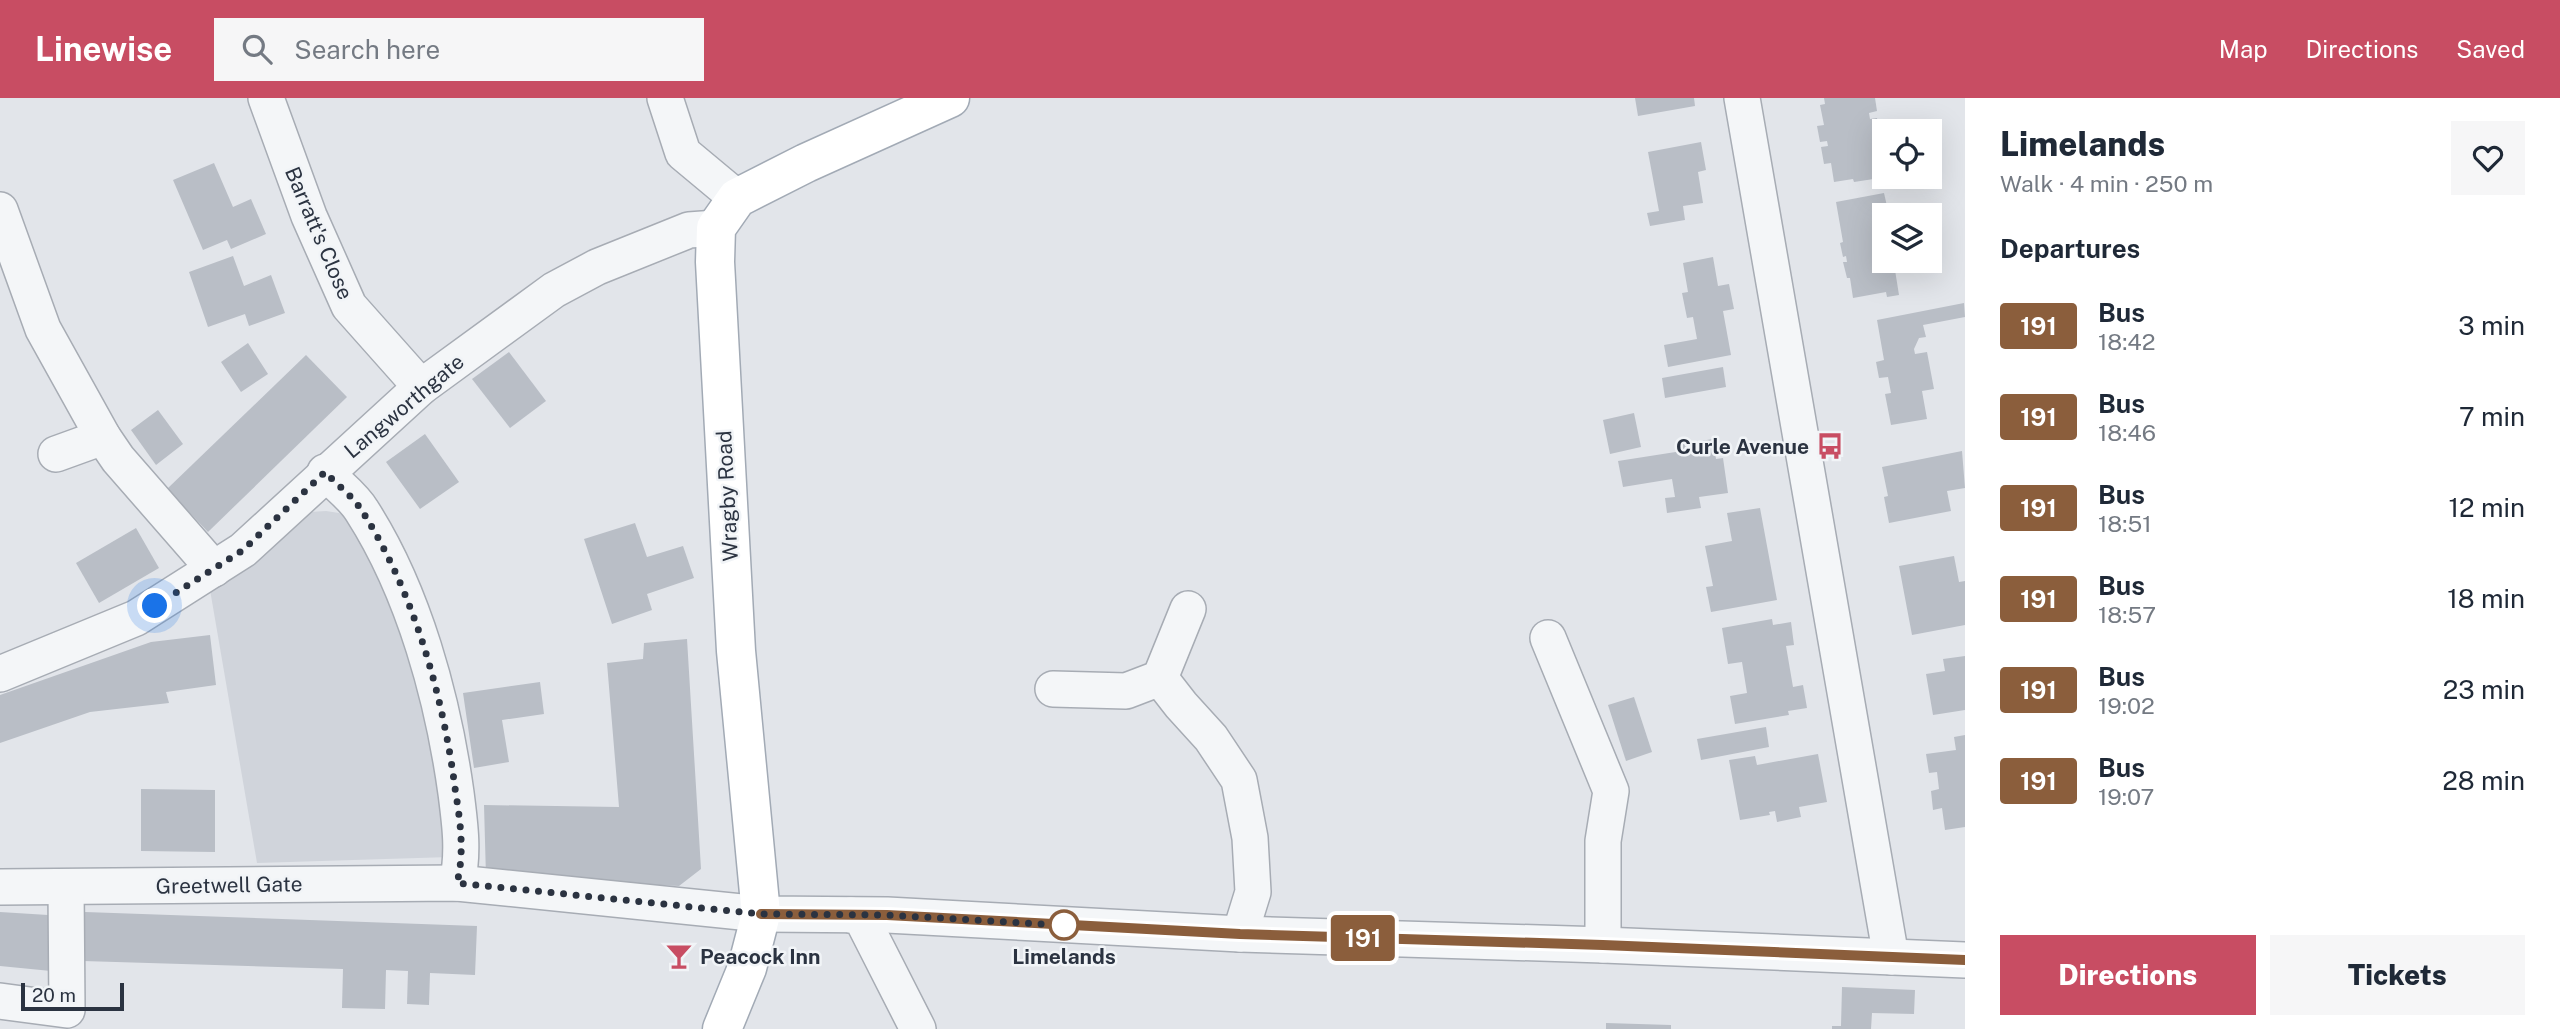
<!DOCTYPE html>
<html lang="en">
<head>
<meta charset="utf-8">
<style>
  :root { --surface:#fff; --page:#f6f6f7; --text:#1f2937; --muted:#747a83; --accent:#c84d63 }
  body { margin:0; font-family:"Public Sans",sans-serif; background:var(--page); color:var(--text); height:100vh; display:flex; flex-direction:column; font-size:26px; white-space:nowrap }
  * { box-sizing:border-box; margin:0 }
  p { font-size:23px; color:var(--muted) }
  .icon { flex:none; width:38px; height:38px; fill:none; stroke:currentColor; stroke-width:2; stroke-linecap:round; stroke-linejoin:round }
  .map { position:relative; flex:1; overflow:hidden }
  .side { display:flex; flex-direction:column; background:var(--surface); width:595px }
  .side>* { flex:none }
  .badge { padding:0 14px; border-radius:5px; font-size:24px; line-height:46px }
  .buttons { position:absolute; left:1872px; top:21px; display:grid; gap:14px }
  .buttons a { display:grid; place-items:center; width:70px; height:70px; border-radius:0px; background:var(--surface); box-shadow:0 7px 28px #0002; font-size:35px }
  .scale { position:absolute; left:21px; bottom:18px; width:103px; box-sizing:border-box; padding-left:7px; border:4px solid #2b3341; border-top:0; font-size:19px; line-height:24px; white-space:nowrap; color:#2b3341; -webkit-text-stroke:5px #f1f4f7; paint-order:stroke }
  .you { position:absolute; width:35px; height:35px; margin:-18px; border:5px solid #fff; border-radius:50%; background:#1a73e8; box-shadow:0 0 0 10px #1a73e833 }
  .map>.badge { position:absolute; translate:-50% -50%; box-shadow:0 0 0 4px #fff }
  h2 { padding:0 35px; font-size:26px; line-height:63px }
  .round { display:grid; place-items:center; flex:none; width:74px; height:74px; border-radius:0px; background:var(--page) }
  .head { display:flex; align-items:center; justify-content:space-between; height:119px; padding:0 35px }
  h1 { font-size:33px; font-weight:800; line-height:52px }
  .cta { display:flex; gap:14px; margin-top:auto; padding:14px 35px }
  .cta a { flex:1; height:80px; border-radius:0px; background:var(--accent); color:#fff; font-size:28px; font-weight:800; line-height:80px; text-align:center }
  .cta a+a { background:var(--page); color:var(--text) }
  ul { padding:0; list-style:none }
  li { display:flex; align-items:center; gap:21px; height:91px; padding:0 35px }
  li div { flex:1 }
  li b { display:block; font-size:26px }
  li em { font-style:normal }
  li .badge { min-width:77px; font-weight:700; text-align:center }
  header { display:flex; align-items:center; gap:42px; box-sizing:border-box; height:98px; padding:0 35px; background:var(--accent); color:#fff }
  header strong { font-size:33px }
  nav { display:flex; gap:38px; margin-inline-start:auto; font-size:24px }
  .search { width:490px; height:63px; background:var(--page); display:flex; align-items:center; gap:18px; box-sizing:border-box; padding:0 24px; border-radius:0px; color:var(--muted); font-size:26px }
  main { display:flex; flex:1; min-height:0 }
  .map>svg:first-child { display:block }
  .built { fill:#d0d4db }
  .building { fill:#b9bec6 }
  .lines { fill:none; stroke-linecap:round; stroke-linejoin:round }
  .minor-casing { stroke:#a7acb4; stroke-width:38 }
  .major-casing { stroke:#a2aab5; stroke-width:41 }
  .minor { stroke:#f4f6f8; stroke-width:35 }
  .major { stroke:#fff; stroke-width:38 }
  .line-casing { stroke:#fff; stroke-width:16 }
  .line { stroke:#8b5e3c; stroke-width:10 }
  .walk { stroke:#2b3341; stroke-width:7; stroke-dasharray:0 12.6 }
  .stop-dot { fill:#fff; stroke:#8b5e3c; stroke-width:3.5 }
  .labels { text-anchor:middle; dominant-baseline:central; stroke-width:5; stroke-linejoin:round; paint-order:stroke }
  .street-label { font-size:21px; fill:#2b3341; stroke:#f1f4f7 }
  .poi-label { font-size:21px; font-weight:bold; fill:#2b3341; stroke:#f1f4f7; text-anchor:end }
  .stop-label { font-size:21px; font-weight:bold; fill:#2b3341; stroke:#f1f4f7 }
</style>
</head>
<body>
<header>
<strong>Linewise</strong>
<div class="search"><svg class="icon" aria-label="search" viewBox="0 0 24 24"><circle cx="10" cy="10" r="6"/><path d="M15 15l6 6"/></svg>Search here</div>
<nav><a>Map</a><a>Directions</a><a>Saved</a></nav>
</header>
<main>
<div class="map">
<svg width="1965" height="931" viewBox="0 0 1965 931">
  <rect width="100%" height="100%" fill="#e2e5ea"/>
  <polygon class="built" points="326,413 339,415 350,421 400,519 437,659 450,759 257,765 209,486 310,414"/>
  <g class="building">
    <polygon points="1635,0 1694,0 1695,8 1638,18"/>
    <polygon points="1824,0 1875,0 1877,13 1869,15 1870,21 1877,20 1883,58 1876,59 1880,80 1854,84 1853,81 1834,84 1831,65 1824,66 1821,49 1828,48 1827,43 1820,44 1817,28 1824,27 1820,7 1825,6"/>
    <polygon points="1701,44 1706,72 1698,74 1703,105 1683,108 1685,122 1650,128 1647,115 1659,113 1648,54"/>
    <polygon points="214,65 233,109 251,101 266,136 231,151 227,142 203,152 173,82"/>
    <polygon points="1884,95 1889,117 1885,117 1885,163 1901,163 1902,170 1895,172 1899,197 1887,199 1886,194 1853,200 1850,180 1847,180 1843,164 1847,164 1846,158 1843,159 1840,145 1843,144 1836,104"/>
    <polygon points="233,158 244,188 271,177 285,215 249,228 245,216 208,229 189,174"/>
    <polygon points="1713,159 1718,188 1729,186 1734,211 1723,213 1731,257 1668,269 1664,247 1697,241 1693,219 1687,220 1682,195 1688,194 1683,165"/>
    <polygon points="1964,205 1965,219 1923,227 1926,239 1919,240 1914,251 1915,256 1927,254 1934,291 1922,293 1927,321 1891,327 1885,296 1891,295 1888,279 1879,280 1876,264 1884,262 1877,222"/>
    <polygon points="248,245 268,276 241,294 221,264"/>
    <polygon points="509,254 546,303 510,330 472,281"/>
    <polygon points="306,257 347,299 208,434 167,391"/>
    <polygon points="1723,269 1726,289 1665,300 1662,280"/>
    <polygon points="158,312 183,346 156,367 131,332"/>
    <polygon points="1634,315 1641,349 1610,356 1603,322"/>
    <polygon points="425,336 459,384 420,411 386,364"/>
    <polygon points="1713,341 1716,361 1723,360 1728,395 1699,399 1701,410 1667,415 1665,400 1675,399 1672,381 1623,389 1618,363 1682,353 1681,346"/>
    <polygon points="1962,353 1965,390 1947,393 1951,413 1889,425 1884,399 1888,398 1882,369"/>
    <polygon points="1760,410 1777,502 1711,514 1706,489 1713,488 1705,448 1732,443 1727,415"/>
    <polygon points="635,425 647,459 683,448 694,480 647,496 652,512 612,526 584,441"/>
    <polygon points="136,430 159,470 99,505 76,465"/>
    <polygon points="1954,458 1959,484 1965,483 1965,527 1912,537 1899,468"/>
    <polygon points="1772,521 1773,527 1791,524 1794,547 1786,548 1793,589 1803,587 1807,610 1788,613 1789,617 1735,626 1730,598 1747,595 1742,564 1728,566 1722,530"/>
    <polygon points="210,537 216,587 166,594 169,605 90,614 0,645 0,597 151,544"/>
    <polygon points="687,541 701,771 679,788 486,779 484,707 619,709 607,565 643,561 644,545"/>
    <polygon points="1965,558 1965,612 1933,617 1926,576 1945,573 1943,561"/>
    <polygon points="540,584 544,616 502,622 509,664 474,670 463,595"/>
    <polygon points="1634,599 1652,654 1626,663 1608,607"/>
    <polygon points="1766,629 1769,649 1701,662 1697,641"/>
    <polygon points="1965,637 1965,729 1945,732 1942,710 1933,712 1931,693 1939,691 1937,674 1929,675 1926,656 1956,652 1954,639"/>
    <polygon points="1818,656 1827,704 1799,709 1801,719 1777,724 1775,713 1769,714 1770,717 1740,722 1729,662 1755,658 1757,667"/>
    <polygon points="141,691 215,692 215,754 141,753"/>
    <polygon points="0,814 48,817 51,873 0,868"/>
    <polygon points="85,814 477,828 475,877 430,875 429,907 407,906 408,873 386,872 385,911 342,910 343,871 83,863"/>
    <polygon points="1842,889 1915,892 1914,916 1872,915 1871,931 1832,931 1832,928 1841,928"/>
    <polygon points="1606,925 1671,927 1671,931 1606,931"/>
  </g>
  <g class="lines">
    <defs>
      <g id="minor">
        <polyline points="266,0 309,118 349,208 421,289"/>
        <polyline points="665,0 683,55 737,100"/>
        <polyline points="1742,0 1891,859"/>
        <polyline points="0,112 43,231 103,339 118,361 214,471"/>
        <polyline points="56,356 103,339"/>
        <path d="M325 374C337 387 353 398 362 413 414 494 443 601 456 695 460 726 464 755 457 785"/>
        <polyline points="1548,540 1611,693 1603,743 1603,847"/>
        <polyline points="0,576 136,520 243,452 421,289 554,192 597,169 689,132 716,130"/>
        <polyline points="1160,580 1181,607 1211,640 1239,682 1250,740 1253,794 1240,836"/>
        <polyline points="1053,591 1126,593 1160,580 1188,511"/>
        <polyline points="0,789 457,785 761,816 887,817 1240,836 1603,847 1965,862"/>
        <polyline points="851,817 861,819 918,931"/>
        <polyline points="0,903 67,912 66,789"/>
      </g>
      <polyline id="major" points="722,931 747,870 761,816 736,553 715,164 716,130 737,100 806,65 950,0"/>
    </defs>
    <use href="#minor" class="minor-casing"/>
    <use href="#major" class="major-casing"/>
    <use href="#minor" class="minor"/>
    <use href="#major" class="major"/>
  </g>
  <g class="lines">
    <defs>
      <polyline id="line" points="761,816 887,817 1240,836 1603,847 1965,862"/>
    </defs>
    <use href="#line" class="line-casing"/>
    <use href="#line" class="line"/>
    <path class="walk" d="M155 508 243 452 325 374C337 387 353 398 362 413 413 492 443 597 455 690 460 722 465 753 457 785L761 816 887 817 1077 828 1064 827"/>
  </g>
  <defs>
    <symbol id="bus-bare" viewBox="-9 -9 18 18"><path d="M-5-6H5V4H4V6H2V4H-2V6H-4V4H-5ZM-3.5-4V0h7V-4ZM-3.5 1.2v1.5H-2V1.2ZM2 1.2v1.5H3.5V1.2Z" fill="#c84d63" stroke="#f1f4f7" stroke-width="2.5" paint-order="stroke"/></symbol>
    <symbol id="bar-bare" viewBox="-9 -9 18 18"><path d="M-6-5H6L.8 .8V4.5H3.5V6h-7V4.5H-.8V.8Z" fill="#c84d63" stroke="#f1f4f7" stroke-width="2.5" paint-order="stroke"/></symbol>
  </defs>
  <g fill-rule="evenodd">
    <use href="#bus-bare" x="1811" y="329" width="38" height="38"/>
    <use href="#bar-bare" x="660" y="839" width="38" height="38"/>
  </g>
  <circle class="stop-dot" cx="1064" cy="827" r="14"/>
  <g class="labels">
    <g class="street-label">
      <text transform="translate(319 135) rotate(67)">Barratt's Close</text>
      <text transform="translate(404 308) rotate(-40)">Langworthgate</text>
      <text transform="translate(727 398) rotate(-93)">Wragby Road</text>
      <text transform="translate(229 787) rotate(-1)">Greetwell Gate</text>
    </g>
    <g class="poi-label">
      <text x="1809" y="348">Curle Avenue</text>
      <text x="700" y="858" text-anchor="start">Peacock Inn</text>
    </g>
    <g class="stop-label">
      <text x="1064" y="858">Limelands</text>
    </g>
  </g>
</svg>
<div class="buttons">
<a><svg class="icon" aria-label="locate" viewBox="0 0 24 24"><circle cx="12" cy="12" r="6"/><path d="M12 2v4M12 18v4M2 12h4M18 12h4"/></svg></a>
<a><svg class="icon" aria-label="layers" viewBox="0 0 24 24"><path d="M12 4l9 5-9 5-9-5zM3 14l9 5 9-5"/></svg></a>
</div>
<div class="scale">20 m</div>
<div class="you" style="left:155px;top:508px"></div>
<b class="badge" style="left:1363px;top:840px;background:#8b5e3c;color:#fff">191</b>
</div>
<section class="side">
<div class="head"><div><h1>Limelands</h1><p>Walk · 4 min · 250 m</p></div><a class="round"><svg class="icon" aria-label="heart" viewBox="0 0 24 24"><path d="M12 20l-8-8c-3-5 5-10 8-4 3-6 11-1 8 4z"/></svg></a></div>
<h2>Departures</h2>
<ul>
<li><span class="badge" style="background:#8b5e3c;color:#fff">191</span><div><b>Bus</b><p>18:42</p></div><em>3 min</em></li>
<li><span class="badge" style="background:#8b5e3c;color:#fff">191</span><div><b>Bus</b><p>18:46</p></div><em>7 min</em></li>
<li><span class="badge" style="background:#8b5e3c;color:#fff">191</span><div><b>Bus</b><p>18:51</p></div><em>12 min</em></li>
<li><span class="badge" style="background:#8b5e3c;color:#fff">191</span><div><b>Bus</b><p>18:57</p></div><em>18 min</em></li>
<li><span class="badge" style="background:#8b5e3c;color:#fff">191</span><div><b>Bus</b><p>19:02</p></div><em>23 min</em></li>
<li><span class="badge" style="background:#8b5e3c;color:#fff">191</span><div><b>Bus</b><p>19:07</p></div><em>28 min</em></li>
</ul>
<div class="cta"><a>Directions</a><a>Tickets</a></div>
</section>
</main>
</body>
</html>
